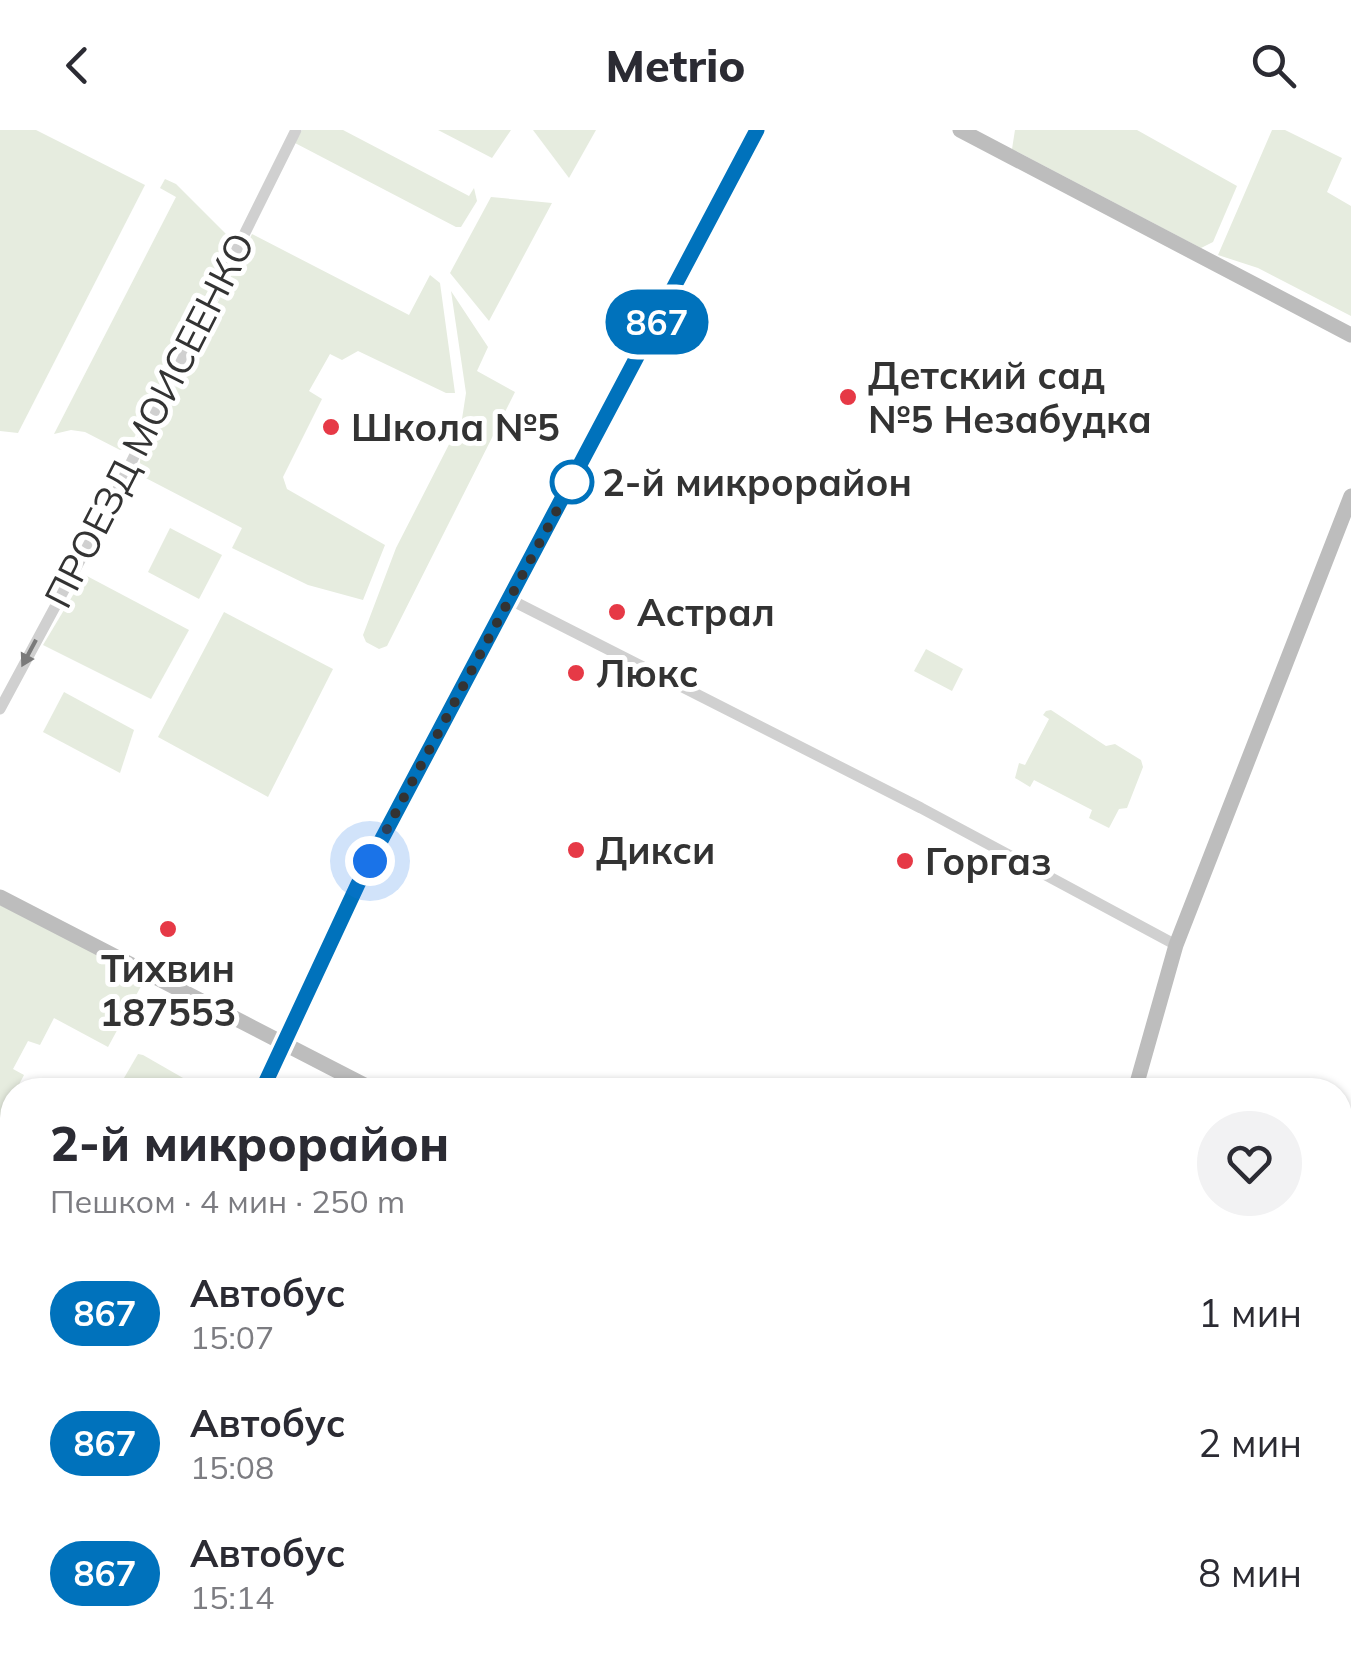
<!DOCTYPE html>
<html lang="ru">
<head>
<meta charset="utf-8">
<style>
  :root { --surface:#fff; --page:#f2f2f3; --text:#2b2b33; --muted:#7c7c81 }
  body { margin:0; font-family:Mulish,sans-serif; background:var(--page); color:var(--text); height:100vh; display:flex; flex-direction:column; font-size:38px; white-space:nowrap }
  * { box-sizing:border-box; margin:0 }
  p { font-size:32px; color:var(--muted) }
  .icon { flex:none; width:55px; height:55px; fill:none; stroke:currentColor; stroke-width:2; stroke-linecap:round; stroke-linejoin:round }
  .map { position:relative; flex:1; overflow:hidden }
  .side { position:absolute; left:0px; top:948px; width:1352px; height:582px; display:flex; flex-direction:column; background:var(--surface); border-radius:40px 40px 0 0; box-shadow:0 2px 8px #0004 }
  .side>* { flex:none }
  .badge { padding:0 20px; border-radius:32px; font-size:35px; line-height:65px }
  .you { position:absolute; width:50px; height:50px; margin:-25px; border:8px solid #fff; border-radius:50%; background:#1a73e8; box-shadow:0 0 0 15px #1a73e833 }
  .map>.badge { position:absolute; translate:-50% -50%; box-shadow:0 0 0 5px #fff }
  .round { display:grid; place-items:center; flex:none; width:105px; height:105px; border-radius:52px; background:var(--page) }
  .summary { display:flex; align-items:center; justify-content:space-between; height:170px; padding:0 50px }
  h1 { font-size:48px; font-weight:800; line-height:75px }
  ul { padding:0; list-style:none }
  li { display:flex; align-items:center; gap:30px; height:130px; padding:0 50px }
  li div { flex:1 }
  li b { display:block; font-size:38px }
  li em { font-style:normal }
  li .badge { min-width:110px; font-weight:700; text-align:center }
  header { display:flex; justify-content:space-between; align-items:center; height:130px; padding:0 50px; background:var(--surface); font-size:45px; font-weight:800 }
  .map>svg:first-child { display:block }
  .green { fill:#e6ecdf }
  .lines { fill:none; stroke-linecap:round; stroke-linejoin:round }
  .stream { stroke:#cfe2ee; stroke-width:4 }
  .street { stroke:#d0d0d0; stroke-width:11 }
  .secondary { stroke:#bdbdbd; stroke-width:15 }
  .primary { stroke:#ababab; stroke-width:18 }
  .oneway { fill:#7a7a7a }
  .line-casing { stroke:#fff; stroke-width:22 }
  .line { stroke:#0072bc; stroke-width:15 }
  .walk { stroke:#333; stroke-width:10; stroke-dasharray:0 18 }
  .poi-dot { fill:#e63946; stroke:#fff; stroke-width:4 }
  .stop-dot { fill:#fff; stroke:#0072bc; stroke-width:5 }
  .labels { text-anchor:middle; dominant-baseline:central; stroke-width:10; stroke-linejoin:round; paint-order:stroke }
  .poi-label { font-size:38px; font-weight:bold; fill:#333; stroke:#fff; text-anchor:start }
  .street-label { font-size:38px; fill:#333; stroke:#fff }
  .stop-label { font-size:38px; font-weight:bold; fill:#333; stroke:#fff; text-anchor:start }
</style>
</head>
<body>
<header><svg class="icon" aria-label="back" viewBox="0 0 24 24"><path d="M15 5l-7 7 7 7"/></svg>Metrio<svg class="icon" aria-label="search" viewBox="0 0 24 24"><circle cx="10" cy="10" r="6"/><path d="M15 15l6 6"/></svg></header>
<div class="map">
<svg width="1351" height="1528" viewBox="0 0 1351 1528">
  <rect width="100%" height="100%" fill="#fff"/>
  <g class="green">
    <polygon points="0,0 36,0 145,55 18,303 0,301"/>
    <polygon points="302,0 343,0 469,66 474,58 477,71 461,97 456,97 295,13"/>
    <polygon points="438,0 511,0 492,28"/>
    <polygon points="533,0 596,0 569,48"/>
    <polygon points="1015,0 1137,0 1237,56 1213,112 1201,118 1012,19"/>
    <polygon points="1272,0 1285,0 1342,28 1327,62 1351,76 1351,186 1258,138 1218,125"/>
    <polygon points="165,49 176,54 227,105 230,117 130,316 120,320 85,302 71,300 54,304 176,67 160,58"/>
    <polygon points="491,67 552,73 489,191 450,143"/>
    <polygon points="252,104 409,185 430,145 440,153 455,263 446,263 358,221 342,230 330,224 309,261 322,269 283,347 287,359 385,415 363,470 308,455 232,418 242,398 138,344 141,325"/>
    <polygon points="451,161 488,217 477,241 515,262 387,516 379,519 366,512 363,505 396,418 462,289 466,263"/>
    <polygon points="170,398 222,425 199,469 148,442"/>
    <polygon points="85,445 189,500 151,569 43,515"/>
    <polygon points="224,482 333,539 268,667 158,607"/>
    <polygon points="926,519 963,539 952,561 914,541"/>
    <polygon points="64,562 134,600 120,643 43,602"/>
    <polygon points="1051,580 1106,616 1115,614 1141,630 1143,637 1127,678 1119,679 1109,698 1089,688 1092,680 1034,650 1030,657 1015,648 1019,633 1025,635 1049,589 1043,585 1046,581"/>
    <polygon points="0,775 146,847 108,917 54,888 40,915 28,911 13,939 24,945 4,983 12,988 12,1037 0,1031"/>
    <polygon points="138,924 143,925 204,960 117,960"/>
    <polygon points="1340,1256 1351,1261 1351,1528 1142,1528 1146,1518 1340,1518"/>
  </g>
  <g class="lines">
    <g class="stream">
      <polyline points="1340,1108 1351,1097"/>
      <polyline points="1192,1528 1193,1518"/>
    </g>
    <g class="street">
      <polyline points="511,470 921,678 1176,815"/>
      <polyline points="0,579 113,369 296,0"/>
      <polyline points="0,1043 12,1048"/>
    </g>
    <g class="secondary">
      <polyline points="960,0 1351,205"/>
      <polyline points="0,767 374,960"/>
      <polyline points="1135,960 1176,815 1351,366"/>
      <polyline points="968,1528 971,1518"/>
    </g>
    <g class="primary">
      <polyline points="262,960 358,754 757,0"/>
      <polyline points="84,1528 86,1518"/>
    </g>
  </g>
  <defs><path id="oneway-solid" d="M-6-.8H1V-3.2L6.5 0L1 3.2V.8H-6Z" transform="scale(2.5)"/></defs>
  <use class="oneway" href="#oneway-solid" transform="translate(29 523) rotate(118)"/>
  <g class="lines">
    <defs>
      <polyline id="line" points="262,960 358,754 757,0"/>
    </defs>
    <use href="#line" class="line-casing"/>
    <use href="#line" class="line"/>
    <polyline class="walk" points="370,731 572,352"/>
  </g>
  <g class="poi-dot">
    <circle cx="848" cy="267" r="10"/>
    <circle cx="331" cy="297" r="10"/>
    <circle cx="617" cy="482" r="10"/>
    <circle cx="576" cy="543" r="10"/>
    <circle cx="576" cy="720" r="10"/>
    <circle cx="905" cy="731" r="10"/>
    <circle cx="168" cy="799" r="10"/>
  </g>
  <circle class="stop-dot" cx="572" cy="352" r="20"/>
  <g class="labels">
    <g class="poi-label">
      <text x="868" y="245">Детский сад<tspan x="868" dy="44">№5 Незабудка</tspan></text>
      <text x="351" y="297">Школа №5</text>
      <text x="637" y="482">Астрал</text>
      <text x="596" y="543">Люкс</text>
      <text x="596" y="720">Дикси</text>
      <text x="925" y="731">Горгаз</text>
      <text x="168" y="838" text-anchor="middle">Тихвин<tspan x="168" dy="44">187553</tspan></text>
    </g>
    <g class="street-label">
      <text transform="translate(149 290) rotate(-63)">ПРОЕЗД МОИСЕЕНКО</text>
    </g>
    <g class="stop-label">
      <text x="602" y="352">2-й микрорайон</text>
    </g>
  </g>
</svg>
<div class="you" style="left:370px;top:731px"></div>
<b class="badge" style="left:657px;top:192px;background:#0072bc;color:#fff">867</b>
<section class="side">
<div class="summary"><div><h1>2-й микрорайон</h1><p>Пешком · 4 мин · 250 m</p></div><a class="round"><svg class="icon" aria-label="heart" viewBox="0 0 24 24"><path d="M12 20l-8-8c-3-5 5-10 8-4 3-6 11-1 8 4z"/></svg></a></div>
<ul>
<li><span class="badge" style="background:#0072bc;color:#fff">867</span><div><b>Автобус</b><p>15:07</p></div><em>1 мин</em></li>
<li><span class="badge" style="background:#0072bc;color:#fff">867</span><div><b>Автобус</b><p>15:08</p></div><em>2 мин</em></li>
<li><span class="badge" style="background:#0072bc;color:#fff">867</span><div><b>Автобус</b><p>15:14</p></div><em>8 мин</em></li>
</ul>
</section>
</div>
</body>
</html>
